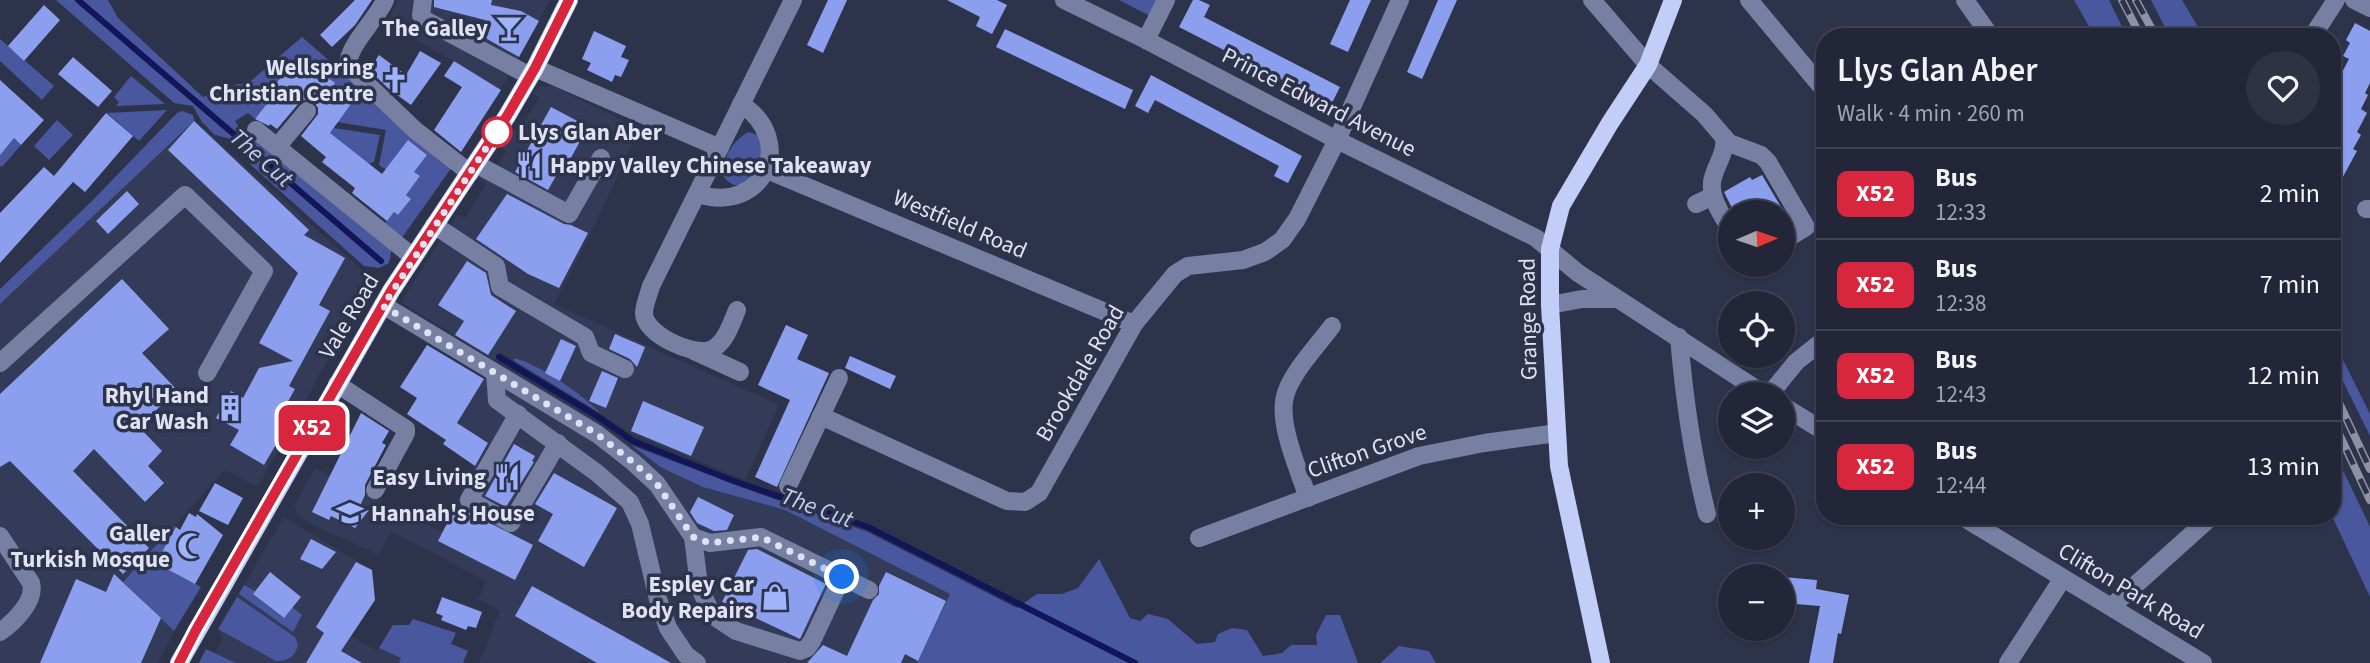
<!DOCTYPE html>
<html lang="en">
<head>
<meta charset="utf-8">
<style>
  :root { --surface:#222638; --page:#2e3243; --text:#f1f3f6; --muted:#a2a5ae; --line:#3f4353 }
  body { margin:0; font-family:"Source Sans 3",sans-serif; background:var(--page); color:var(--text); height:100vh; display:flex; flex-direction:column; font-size:26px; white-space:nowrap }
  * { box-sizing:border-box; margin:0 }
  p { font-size:23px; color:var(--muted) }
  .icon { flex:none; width:38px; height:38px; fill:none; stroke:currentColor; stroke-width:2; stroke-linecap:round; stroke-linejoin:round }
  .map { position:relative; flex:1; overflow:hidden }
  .sheet { position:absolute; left:1816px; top:28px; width:525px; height:497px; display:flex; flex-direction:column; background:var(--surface); border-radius:28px; box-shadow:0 2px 5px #0004,0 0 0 2px var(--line) }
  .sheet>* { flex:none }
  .badge { padding:0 14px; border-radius:10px; font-size:24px; line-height:46px }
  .needle { width:46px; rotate:88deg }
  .tools { position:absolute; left:1718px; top:200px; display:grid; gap:14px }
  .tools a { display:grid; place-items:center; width:77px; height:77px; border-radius:50%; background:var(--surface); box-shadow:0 2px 5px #0004,0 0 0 2px var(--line); font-size:35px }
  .you { position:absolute; width:35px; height:35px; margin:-18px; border:5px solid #fff; border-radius:50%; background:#1a73e8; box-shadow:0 0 0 10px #1a73e833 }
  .map>.badge { position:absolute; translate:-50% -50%; box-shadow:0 0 0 4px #fff }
  .round { display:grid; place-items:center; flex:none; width:74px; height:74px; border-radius:37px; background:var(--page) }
  .head { display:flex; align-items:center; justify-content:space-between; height:119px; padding:0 21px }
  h1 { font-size:33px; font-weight:600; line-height:52px }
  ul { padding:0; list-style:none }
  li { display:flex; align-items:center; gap:21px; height:91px; padding:0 21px; border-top:2px solid var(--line) }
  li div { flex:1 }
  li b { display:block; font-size:26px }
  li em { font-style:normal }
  li .badge { min-width:77px; font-weight:700; text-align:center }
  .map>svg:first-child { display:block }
  .built { fill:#333b58 }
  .green { fill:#49579e }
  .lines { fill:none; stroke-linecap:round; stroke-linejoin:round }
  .stream { stroke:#131559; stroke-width:6 }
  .building { fill:#8c9fef }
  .minor { stroke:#7780a3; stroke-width:18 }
  .major { stroke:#c2cef8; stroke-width:18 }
  .rail-casing { stroke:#8d92a5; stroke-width:8 }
  .rail { stroke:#2d334a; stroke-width:5; stroke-dasharray:16; stroke-linecap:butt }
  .line-casing { stroke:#fff; stroke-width:16 }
  .line { stroke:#d7263d; stroke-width:10 }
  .walk { stroke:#dee2f2; stroke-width:7; stroke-dasharray:0 12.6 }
  .stop-dot { fill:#fff; stroke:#d7263d; stroke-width:3.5 }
  .labels { text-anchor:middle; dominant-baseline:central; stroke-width:7; stroke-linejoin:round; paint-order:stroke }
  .poi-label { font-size:23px; font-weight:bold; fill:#dee2f2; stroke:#2d334a; text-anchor:end }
  .street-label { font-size:23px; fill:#dee2f2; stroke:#2d334a }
  .stop-label { font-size:23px; font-weight:bold; fill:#dee2f2; stroke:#2d334a; text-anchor:start }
  .water-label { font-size:24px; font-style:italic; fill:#c0ccf6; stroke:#2d334a }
</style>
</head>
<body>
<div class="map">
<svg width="2370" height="663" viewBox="0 0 2370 663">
  <rect width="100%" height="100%" fill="#2d334a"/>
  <g class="built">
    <polygon points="398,0 550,0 500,90 454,61 386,24"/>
    <polygon points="552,85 639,129 592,231 554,304 779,405 745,480 632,434 501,352 495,361 593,419 662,468 703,487 785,510 950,594 917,663 589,663 582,659 579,663 479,663 500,611 478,599 486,581 391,531 379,555 309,523 297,515 295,504 315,468 442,532 475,466 489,444 457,423 495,361 401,302 457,214 465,218 486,184 479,179 490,161 498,165 506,151 500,146 511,128 518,132 539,98 533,93 539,87"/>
    <polygon points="193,115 195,121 372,279 258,487 225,470 123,582 174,631 158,663 0,663 0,293"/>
    <polygon points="284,517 372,570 375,600 351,636 377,651 393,625 409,625 413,619 456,633 451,644 468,651 463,662 465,663 236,663 215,653 222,639 218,629"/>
  </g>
  <g class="green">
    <polygon points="56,0 108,0 118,18 203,97 238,84 246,85 302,37 452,167 399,242 384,224 394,212 398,215 411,199 406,195 419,177 414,172 427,155 408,140 389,172 379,165 386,130 337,122 331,89 335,83 323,74 318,80 293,61 265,97 269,101 255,119 248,113 235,121 243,133 254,136 392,248 389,263 379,268 364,266 251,165 241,146 235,140 215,135 202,122 193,106 174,103"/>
    <polygon points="1119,0 1158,0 1150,16"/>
    <polygon points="2074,0 2109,0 2127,37 2095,37"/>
    <polygon points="2151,0 2182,0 2204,37 2170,37"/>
    <polygon points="0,39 54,86 42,100 0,61"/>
    <polygon points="131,76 165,104 116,106 119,102 114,97"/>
    <polygon points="167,110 139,141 107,113"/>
    <polygon points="182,111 193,115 194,121 0,304 0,289 92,201 177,113"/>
    <polygon points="57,120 73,135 49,160 34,146"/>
    <polygon points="0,126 21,145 2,167 0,166"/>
    <polygon points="334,128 380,135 374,162 368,164 327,137"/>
    <path d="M749 132 758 135 764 154C757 170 743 201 723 176 721 160 734 138 749 132Z"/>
    <polygon points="2333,340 2370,414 2370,436 2333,361"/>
    <path d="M514 358C539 364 582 394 600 413L514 361Z"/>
    <polygon points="631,445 741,487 868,532 1017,608 1037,594 1062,594 1078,588 1099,559 1130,618 1140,621 1148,614 1168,619 1197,644 1215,642 1218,634 1232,628 1247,630 1263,656 1282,653 1291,645 1317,645 1316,635 1326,615 1340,615 1358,663 917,663 950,594 785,510 703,487 662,468"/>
    <polygon points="2333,449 2370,527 2370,597 2332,516"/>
    <polygon points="173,526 176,527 157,563 201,587 174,631 123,582"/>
    <polygon points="244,585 255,591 253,594 283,618 292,607 302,615 293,632 239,594"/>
    <path d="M237 597 295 637 298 645C295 657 288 661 276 661L218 629Z"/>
    <polygon points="413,619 456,633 451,644 468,651 463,662 465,663 399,663 401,658 379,648 393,625 409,625"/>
    <polygon points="1399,646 1429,651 1436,663 1380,663"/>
    <polygon points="206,649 236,663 199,663"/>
  </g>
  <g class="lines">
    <g class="stream">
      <polyline points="78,0 381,261"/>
      <polyline points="499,357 597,416 633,441 731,480 868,527 1135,663"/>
    </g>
  </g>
  <g class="building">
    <polygon points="355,0 372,0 355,25 332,47 320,35"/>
    <polygon points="434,0 492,0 491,5 521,11 539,21 519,57 480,35 485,20 434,7"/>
    <polygon points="828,0 847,0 823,53 807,45"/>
    <polygon points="947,0 997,0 1007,5 992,34 976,26 980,17"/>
    <polygon points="1193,0 1199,0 1210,5 1204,17 1340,87 1331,105 1179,27"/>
    <polygon points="1350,0 1371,0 1348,52 1330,44"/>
    <polygon points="1438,0 1457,0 1422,79 1407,72"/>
    <polygon points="44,5 60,20 24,61 8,46"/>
    <polygon points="2355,23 2370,31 2370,83 2365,93 2368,95 2361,109 2367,113 2357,132 2361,135 2353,149 2357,151 2333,195 2333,119 2343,100 2334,95 2341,82 2338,80 2349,59 2343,56 2350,43 2346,40"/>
    <polygon points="1005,29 1133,90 1125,109 996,47"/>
    <polygon points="594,31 626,46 621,57 629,60 621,77 615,75 612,82 587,70 591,63 582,59"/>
    <polygon points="420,51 441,63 411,105 389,89 369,70 379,55 406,75"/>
    <polygon points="73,57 112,91 98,107 58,74"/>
    <polygon points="294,61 318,80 323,74 335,83 331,89 351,104 330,133 382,174 408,140 427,155 414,172 420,176 406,195 411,199 398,215 394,212 387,221 352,193 355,188 322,162 326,157 301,136 318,114 318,108 314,102 304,100 299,103 277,129 270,124 269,126 255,119 269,101 265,97"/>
    <polygon points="454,61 501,90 461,152 434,130 462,87 444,76"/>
    <polygon points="1151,75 1302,156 1288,183 1274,176 1279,166 1155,100 1148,113 1135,106"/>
    <polygon points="0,80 44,120 21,145 14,138 0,155"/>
    <polygon points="551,107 583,124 580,129 585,132 565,169 561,167 548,190 515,172"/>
    <polygon points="106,113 133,136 85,192 73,182 0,263 0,213 44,167 54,176"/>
    <polygon points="194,121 309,230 304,235 345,258 319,305 330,311 289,386 295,389 276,423 285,429 264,465 230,445 239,430 216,418 231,391 243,398 259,368 293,361 259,343 298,273 168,150"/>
    <polygon points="1762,175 1784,212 1734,212 1724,192 1750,177 1752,180"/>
    <polygon points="127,191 139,204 108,234 96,221"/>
    <polygon points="507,194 564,224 571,225 588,233 559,288 528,274 476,239"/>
    <polygon points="467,261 486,273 491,295 516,311 488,355 455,335 464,321 438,305"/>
    <polygon points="122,279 169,329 142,353 177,390 139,427 162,451 148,466 164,483 145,502 94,449 73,471 149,548 123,574 10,461 0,467 0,394"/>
    <polygon points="786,325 808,335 797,359 829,373 777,487 755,477 790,400 758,385"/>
    <polygon points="615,334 645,347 637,367 630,359 609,349"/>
    <polygon points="561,339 576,346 560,381 545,373"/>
    <polygon points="427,345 484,379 457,423 488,443 475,466 443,444 446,440 407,414 417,398 400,387"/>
    <polygon points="850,356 896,376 890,389 845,368"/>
    <polygon points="602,371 618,378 606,408 589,401"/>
    <polygon points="643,401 704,427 691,456 631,431"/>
    <polygon points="361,413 389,431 382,443 386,445 365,485 365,495 360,506 369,510 355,528 331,516 329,520 312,512"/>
    <polygon points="514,444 535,456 532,461 534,462 506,507 485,496"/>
    <polygon points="554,473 617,508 584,567 538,541 553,514 535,504"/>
    <polygon points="215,483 243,498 228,525 199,511"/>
    <polygon points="698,497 734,515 727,530 714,531 697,523 690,512"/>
    <polygon points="456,506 533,545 515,580 438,541"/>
    <polygon points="189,513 196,517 197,514 223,535 195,584 156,563 176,527 180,530"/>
    <polygon points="311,539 336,552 322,569 300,559"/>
    <polygon points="757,549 826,584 800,639 722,602 748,550"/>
    <polygon points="356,562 372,570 375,600 341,651 362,663 306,663 324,633 316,627"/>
    <polygon points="270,572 301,597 284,618 253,594"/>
    <polygon points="886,572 946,601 918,661 905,654 901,663 807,663 823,645 847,656 873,600 879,594 879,586"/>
    <polygon points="114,574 161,618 141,663 40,663 76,579 106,592"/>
    <polygon points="1783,577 1817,580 1816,589 1849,595 1841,634 1838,633 1833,663 1809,663 1820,606 1783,603"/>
    <polygon points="532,586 621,635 671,663 597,663 515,616"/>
    <polygon points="442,597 482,612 476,628 468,626 466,630 441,620 443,616 436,613"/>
  </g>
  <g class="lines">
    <g class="minor">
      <path d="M385 0C378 18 344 49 349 67L415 130 470 173"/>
      <polyline points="423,0 421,15 425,20 530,76"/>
      <polyline points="1064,0 1146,40 1337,140 1536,238 1578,273 1764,394"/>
      <polyline points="1592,0 1648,65 1704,114 1729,143 1761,155 1768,162 1806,227 1783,241"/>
      <polyline points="1749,0 1825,91"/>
      <polyline points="1965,0 1991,37"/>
      <polyline points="2354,0 2370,8"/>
      <polyline points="2312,37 2336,0"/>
      <polyline points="1146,40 1166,0"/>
      <polyline points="535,68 720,148"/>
      <polyline points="256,130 413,257"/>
      <path d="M1724 137C1727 153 1714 167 1712 182 1710 199 1723 217 1731 230"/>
      <polyline points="277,147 307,111"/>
      <polyline points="476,164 569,214 601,158"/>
      <polyline points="767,170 1134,324"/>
      <path d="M698 194C763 215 798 141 741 104"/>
      <polyline points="1696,204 1713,196"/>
      <polyline points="2366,209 2370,209"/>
      <polyline points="434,225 496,266 500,287 585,337 591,353 625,369"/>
      <polyline points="383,305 597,434 633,462 657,484 693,537 710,543 761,537 869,590"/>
      <polyline points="1550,305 1582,299 1616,299"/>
      <path d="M737 310C731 324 725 345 710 350 692 356 644 334 644 313 644 305 649 294 651 286L793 0"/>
      <path d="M1679 337C1684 397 1692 455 1707 514"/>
      <polyline points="694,351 740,372"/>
      <polyline points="0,363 185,195 264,271 207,373"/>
      <polyline points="495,373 497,400 597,473 630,502 640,524 658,599 668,628 686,655 697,663"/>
      <polyline points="337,384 406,429 406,433 375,490"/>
      <polyline points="1770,394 1796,362 1825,339"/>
      <polyline points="1783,406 1825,432"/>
      <polyline points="518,414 469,500 511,523 558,443"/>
      <polyline points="821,416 1007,501 1025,502 1039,493 1134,324 1175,274 1188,266 1243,260 1265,252 1282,240 1297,219 1337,140 1400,0"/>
      <polyline points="788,486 839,378"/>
      <path d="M1308 498C1299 470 1276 421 1286 393 1293 371 1318 345 1332 326"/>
      <polyline points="1961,516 2203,663"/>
      <path d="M0 536 31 583C36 601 14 622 0 632"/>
      <polyline points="693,537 699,586 712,615 736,631 800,651 807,648 812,641 842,577"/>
      <polyline points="1199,538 1419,456 1484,443 1557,433"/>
      <polyline points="2112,606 2212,516"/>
      <polyline points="2008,663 2063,578"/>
    </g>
    <g class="major">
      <polyline points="179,663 391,291 507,116 535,68 569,0"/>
      <polyline points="1601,663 1559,466 1550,305 1550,249 1561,206 1610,123 1648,65 1673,0"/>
    </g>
    <defs>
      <g id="rail">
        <polyline points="2122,0 2141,37"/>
        <polyline points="2136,0 2156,37"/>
        <polyline points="2333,390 2370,469"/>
        <polyline points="2333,421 2370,500"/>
      </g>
    </defs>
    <use href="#rail" class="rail-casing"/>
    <use href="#rail" class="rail"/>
  </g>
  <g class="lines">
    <defs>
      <polyline id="line" points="179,663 196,630 391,291 507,116 535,68 569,0"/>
    </defs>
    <use href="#line" class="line-casing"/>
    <use href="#line" class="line"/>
    <polyline class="walk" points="497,132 498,130 383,306 597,434 633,462 657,484 693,537 710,543 761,537 842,577"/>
  </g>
  <defs>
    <symbol id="bar-bare" viewBox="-9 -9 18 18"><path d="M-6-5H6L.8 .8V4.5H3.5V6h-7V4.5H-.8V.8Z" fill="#a0b3fd" stroke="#2d334a" stroke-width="2.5" paint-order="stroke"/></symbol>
    <symbol id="church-bare" viewBox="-9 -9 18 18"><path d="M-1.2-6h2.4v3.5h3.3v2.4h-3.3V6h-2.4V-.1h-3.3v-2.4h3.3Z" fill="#a0b3fd" stroke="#2d334a" stroke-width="2.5" paint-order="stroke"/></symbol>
    <symbol id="restaurant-bare" viewBox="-9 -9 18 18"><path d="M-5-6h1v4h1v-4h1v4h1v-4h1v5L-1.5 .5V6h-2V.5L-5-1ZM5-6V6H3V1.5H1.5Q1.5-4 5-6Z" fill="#a0b3fd" stroke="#2d334a" stroke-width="2.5" paint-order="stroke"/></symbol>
    <symbol id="building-bare" viewBox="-9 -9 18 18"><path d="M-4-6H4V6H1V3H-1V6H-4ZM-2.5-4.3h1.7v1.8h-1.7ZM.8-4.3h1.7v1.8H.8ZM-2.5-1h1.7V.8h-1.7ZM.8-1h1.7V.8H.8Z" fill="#a0b3fd" stroke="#2d334a" stroke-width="2.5" paint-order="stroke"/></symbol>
    <symbol id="school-bare" viewBox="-9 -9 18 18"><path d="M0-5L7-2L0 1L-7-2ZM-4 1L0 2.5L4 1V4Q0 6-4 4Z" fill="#a0b3fd" stroke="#2d334a" stroke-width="2.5" paint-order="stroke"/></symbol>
    <symbol id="mosque-bare" viewBox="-9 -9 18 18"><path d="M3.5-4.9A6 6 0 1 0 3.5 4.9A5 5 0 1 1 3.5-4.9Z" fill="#a0b3fd" stroke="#2d334a" stroke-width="2.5" paint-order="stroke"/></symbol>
    <symbol id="shop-bare" viewBox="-9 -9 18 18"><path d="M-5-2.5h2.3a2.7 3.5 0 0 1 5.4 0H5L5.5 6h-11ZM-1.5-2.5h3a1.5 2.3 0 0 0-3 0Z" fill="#a0b3fd" stroke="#2d334a" stroke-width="2.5" paint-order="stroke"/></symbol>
  </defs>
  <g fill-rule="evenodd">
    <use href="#bar-bare" x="490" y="9" width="38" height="38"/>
    <use href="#church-bare" x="376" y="61" width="38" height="38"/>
    <use href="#restaurant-bare" x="510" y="146" width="38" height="38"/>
    <use href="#building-bare" x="211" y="389" width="38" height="38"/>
    <use href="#restaurant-bare" x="488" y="458" width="38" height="38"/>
    <use href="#school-bare" x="331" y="494" width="38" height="38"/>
    <use href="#mosque-bare" x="172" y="527" width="38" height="38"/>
    <use href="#shop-bare" x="756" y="578" width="38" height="38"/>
  </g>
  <circle class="stop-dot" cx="497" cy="132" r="14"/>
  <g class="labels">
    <g class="poi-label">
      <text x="488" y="28">The Galley</text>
      <text x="374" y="67">Wellspring<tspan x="374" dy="26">Christian Centre</tspan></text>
      <text x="550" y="165" text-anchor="start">Happy Valley Chinese Takeaway</text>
      <text x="209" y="395">Rhyl Hand<tspan x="209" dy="26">Car Wash</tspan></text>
      <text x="486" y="477">Easy Living</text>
      <text x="371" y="513" text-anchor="start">Hannah's House</text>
      <text x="170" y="533">Galler<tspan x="170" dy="26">Turkish Mosque</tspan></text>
      <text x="754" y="584">Espley Car<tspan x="754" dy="26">Body Repairs</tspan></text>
    </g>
    <g class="street-label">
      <text transform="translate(1319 102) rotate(27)">Prince Edward Avenue</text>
      <text transform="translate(960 224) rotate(23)">Westfield Road</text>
      <text transform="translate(349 316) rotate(-59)">Vale Road</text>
      <text transform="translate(1528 319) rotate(-91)">Grange Road</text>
      <text transform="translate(1080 373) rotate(-60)">Brookdale Road</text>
      <text transform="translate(1367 451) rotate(-19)">Clifton Grove</text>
      <text transform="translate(2131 591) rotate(31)">Clifton Park Road</text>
    </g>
    <g class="stop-label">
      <text x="518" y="132">Llys Glan Aber</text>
    </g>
    <g class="water-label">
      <text transform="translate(261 158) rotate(41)">The Cut</text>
      <text transform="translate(817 508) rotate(20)">The Cut</text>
    </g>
  </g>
</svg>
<div class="tools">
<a><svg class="needle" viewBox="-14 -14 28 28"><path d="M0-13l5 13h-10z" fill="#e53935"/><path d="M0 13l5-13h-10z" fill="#a2a5ae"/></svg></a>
<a><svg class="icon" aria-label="locate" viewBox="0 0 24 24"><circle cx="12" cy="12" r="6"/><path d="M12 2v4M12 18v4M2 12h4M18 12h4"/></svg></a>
<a><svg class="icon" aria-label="layers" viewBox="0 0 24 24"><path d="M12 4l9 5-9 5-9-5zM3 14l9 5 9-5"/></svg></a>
<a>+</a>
<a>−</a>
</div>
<div class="you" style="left:842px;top:577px"></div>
<b class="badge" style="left:312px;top:428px;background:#d7263d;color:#fff">X52</b>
<section class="sheet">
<div class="head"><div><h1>Llys Glan Aber</h1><p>Walk · 4 min · 260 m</p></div><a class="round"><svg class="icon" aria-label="heart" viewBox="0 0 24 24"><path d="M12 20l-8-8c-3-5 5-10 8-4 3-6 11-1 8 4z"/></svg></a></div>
<ul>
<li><span class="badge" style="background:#d7263d;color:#fff">X52</span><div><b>Bus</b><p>12:33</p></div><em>2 min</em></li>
<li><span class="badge" style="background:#d7263d;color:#fff">X52</span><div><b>Bus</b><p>12:38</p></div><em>7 min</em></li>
<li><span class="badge" style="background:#d7263d;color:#fff">X52</span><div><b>Bus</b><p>12:43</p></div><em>12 min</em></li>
<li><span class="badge" style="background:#d7263d;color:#fff">X52</span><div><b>Bus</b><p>12:44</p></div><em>13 min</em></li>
</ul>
</section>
</div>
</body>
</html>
